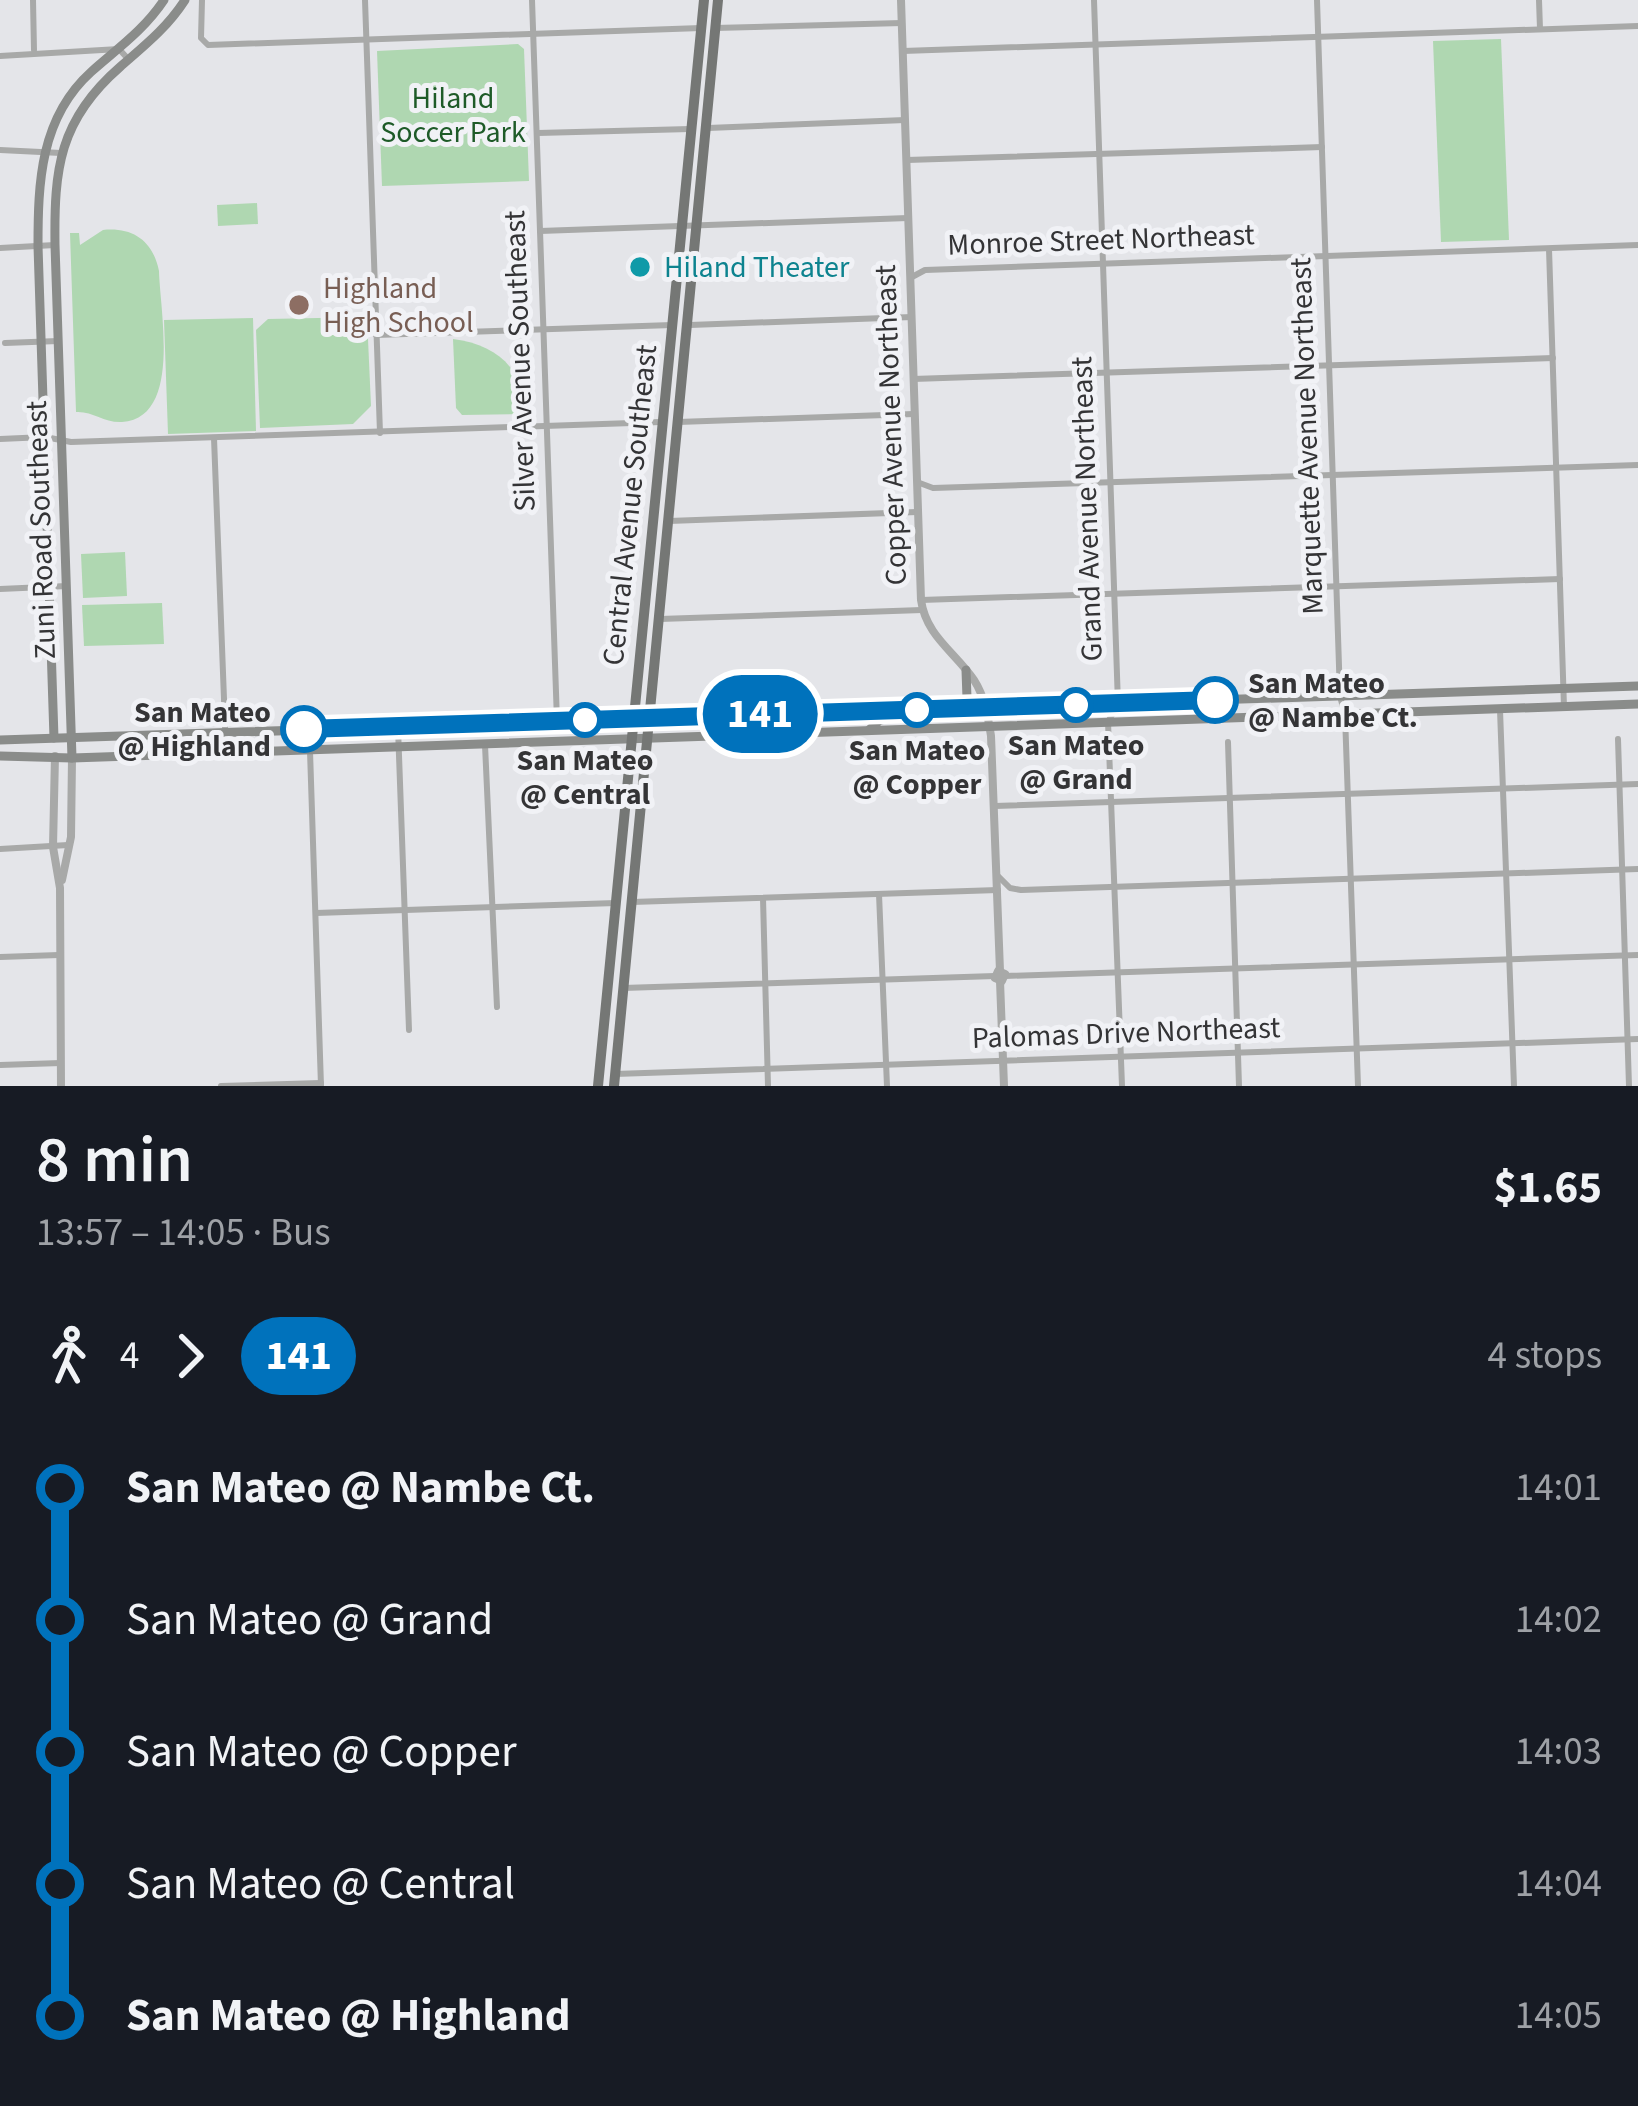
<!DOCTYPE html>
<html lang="en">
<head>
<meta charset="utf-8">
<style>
  :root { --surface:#171b24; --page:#242831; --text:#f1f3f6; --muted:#9ea1a6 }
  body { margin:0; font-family:"Source Sans 3",sans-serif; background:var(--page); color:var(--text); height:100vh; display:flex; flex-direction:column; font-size:45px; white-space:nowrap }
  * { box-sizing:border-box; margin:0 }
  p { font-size:39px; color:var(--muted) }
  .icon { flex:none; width:66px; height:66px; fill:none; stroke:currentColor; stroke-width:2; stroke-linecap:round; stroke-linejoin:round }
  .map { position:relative; height:1086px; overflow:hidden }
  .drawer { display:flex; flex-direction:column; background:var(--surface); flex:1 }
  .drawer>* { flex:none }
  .badge { padding:0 24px; border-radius:39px; font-size:42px; line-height:78px }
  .map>.badge { position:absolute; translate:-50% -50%; box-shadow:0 0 0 6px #fff }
  .legs { display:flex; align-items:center; gap:18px; height:132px; padding:0 36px; font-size:39px }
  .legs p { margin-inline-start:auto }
  .headline { display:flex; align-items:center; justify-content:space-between; height:204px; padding:0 36px }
  h1 { font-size:66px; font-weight:600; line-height:90px }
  ul { padding:0 36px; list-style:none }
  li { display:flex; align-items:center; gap:42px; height:132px; font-size:45px }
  li i { display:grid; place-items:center; width:18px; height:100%; margin:0 15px; background:currentColor }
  li i::after { content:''; width:30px; height:30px; margin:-15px; border:9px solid; border-radius:50%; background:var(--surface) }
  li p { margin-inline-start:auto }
  li:first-child i { background:linear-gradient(#0000 50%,currentColor 0) }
  li:last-child i { background:linear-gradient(currentColor 50%,#0000 0) }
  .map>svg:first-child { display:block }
  .green { fill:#afd7b1 }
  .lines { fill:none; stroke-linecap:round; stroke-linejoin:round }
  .minor { stroke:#a8a9a8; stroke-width:6 }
  .tertiary { stroke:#a8a9a8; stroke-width:8 }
  .secondary { stroke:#8a8c8a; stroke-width:9 }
  .primary { stroke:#757775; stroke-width:10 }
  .line-1-casing { stroke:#fff; stroke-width:27 }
  .line-1 { stroke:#0072bc; stroke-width:18 }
  .culture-dot { fill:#0f9aa8; stroke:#f1f2f6; stroke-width:4.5 }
  .education-dot { fill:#8d6e63; stroke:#f1f2f6; stroke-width:4.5 }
  .stop-1-dot { fill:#fff; stroke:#0072bc; stroke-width:6 }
  .labels { text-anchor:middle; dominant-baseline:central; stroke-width:10; stroke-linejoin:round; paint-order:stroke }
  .park-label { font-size:30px; fill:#1e5b28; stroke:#f1f2f6 }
  .street-label { font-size:30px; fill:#343436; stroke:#f1f2f6 }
  .culture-label { font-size:30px; fill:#0d838f; stroke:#f1f2f6; text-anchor:start }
  .education-label { font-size:30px; fill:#785e54; stroke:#f1f2f6; text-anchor:start }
  .stop-label { font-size:30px; font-weight:bold; fill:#343436; stroke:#f1f2f6 }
</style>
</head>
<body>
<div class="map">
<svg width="1638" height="1086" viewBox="0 0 1638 1086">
  <rect width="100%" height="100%" fill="#e4e5e9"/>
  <g class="green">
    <polygon points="1501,39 1509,240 1441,242 1433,41"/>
    <polygon points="518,44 524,49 529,181 382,186 377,51"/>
    <polygon points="257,203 258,224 218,226 217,205"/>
    <path d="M103 230C133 227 153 241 159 271 160 312 182 418 122 422 104 423 93 411 76 412L70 233H79L80 245Z"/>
    <polygon points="367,317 371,406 353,424 260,428 256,330 268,319"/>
    <polygon points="253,318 256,431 168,434 164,320"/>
    <path d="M453 339C498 345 522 368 528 414L462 415 456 408Z"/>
    <polygon points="125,552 127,596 83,598 81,554"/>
    <polygon points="162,603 164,644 84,646 82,605"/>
  </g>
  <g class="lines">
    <g class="minor">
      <polyline points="33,0 34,50"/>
      <polyline points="202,0 201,38 208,45 701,28"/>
      <polyline points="365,0 380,433"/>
      <polyline points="532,0 557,721"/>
      <polyline points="1094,0 1118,704 1108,722 1122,1086"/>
      <polyline points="1317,0 1340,696 1345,715 1358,1086"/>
      <polyline points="1539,0 1540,29"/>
      <polyline points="715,28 902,23"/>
      <polyline points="903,51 1638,26"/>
      <polyline points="0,56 119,49 129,60"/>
      <polyline points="708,128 905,120"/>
      <polyline points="538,133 690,129"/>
      <polyline points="0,150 61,153"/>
      <polyline points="907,160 1322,147"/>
      <polyline points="540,231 908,218"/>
      <polyline points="0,248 55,245"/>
      <polyline points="1549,249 1564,707"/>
      <polyline points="912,277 925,270 1638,245"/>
      <polyline points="690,325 912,317"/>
      <polyline points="376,335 672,325"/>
      <polyline points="5,343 58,341"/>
      <polyline points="913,379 1553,358"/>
      <polyline points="678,422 914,414"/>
      <polyline points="214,438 226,751"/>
      <polyline points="0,439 45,437 71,442 661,422"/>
      <polyline points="917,482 933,488 1638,465"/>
      <polyline points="669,521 917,512"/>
      <polyline points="0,589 67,586"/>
      <polyline points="921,600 1560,579"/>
      <polyline points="660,619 922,610"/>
      <polyline points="1500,710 1514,1086"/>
      <polyline points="398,728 409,1030"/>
      <polyline points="1618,739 1629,1086"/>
      <polyline points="1228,742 1239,1086"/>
      <polyline points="485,745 497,1007"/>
      <polyline points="310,751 321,1086"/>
      <polyline points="995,806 1638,784"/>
      <polyline points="0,849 68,845"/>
      <polyline points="997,875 1010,888 1021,890 1638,869"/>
      <polyline points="879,894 887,1086"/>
      <polyline points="763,898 768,1086"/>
      <polyline points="632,902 998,890"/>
      <polyline points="316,913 616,903"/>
      <polyline points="0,957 59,955"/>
      <polyline points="1005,976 1638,955"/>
      <polyline points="623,988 995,976"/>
      <polyline points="0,1065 61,1063"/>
      <polyline points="615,1074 1638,1039"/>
      <polyline points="221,1086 321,1083"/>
    </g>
    <g class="tertiary">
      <path d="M901 0 921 600C926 636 955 652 974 680 985 697 988 717 991 736L1000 971"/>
      <polyline points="55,756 53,847 60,888 61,1086"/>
      <polyline points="62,880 71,837 72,758"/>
      <polygon points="998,971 1005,974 1002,981 995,978"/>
      <polyline points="1000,981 1004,1086"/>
    </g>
    <g class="secondary">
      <polyline points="961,708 967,698 966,670"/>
      <polyline points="869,730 880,720 932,712"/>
      <path d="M54 738 38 246C38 183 40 118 91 72 118 48 144 30 164 0"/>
      <polyline points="0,740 1638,686"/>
      <polyline points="0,756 72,758 1638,704"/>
      <path d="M72 758 55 245C54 169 59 120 120 67 144 46 167 28 185 0"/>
    </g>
    <g class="primary">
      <polyline points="598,1086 704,0"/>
      <polyline points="614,1086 718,0"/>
    </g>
  </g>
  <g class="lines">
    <defs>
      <polyline id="line-1" points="304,729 1215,700"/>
    </defs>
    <use href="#line-1" class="line-1-casing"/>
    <use href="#line-1" class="line-1"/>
  </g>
  <circle class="culture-dot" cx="640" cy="267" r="12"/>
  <circle class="education-dot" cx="299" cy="305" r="12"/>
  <g class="stop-1-dot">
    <circle cx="1215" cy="700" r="21"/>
    <circle cx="1076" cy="705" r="15"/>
    <circle cx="917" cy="710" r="15"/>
    <circle cx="585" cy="720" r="15"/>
    <circle cx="304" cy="729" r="21"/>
  </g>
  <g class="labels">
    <g class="park-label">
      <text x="453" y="98">Hiland<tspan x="453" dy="34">Soccer Park</tspan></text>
    </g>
    <g class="street-label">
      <text transform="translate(1101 240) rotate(-2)">Monroe Street Northeast</text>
      <text transform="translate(520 361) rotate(-92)">Silver Avenue Southeast</text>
      <text transform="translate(891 425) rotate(-92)">Copper Avenue Northeast</text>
      <text transform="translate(1307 436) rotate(-92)">Marquette Avenue Northeast</text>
      <text transform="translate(630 505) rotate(-84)">Central Avenue Southeast</text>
      <text transform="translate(1087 509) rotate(-92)">Grand Avenue Northeast</text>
      <text transform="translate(41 530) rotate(-92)">Zuni Road Southeast</text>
      <text transform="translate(1126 1033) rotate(-2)">Palomas Drive Northeast</text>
    </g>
    <g class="culture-label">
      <text x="664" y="267">Hiland Theater</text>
    </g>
    <g class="education-label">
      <text x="323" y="288">Highland<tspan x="323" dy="34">High School</tspan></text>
    </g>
    <g class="stop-label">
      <text x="1248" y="683" text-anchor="start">San Mateo<tspan x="1248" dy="34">@ Nambe Ct.</tspan></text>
      <text x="271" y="712" text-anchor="end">San Mateo<tspan x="271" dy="34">@ Highland</tspan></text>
      <text x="1076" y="745">San Mateo<tspan x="1076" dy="34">@ Grand</tspan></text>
      <text x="917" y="750">San Mateo<tspan x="917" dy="34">@ Copper</tspan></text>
      <text x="585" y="760">San Mateo<tspan x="585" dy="34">@ Central</tspan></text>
    </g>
  </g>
</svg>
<b class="badge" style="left:760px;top:714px;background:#0072bc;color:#fff">141</b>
</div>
<section class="drawer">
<div class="headline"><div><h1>8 min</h1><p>13:57 – 14:05 · Bus</p></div><b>$1.65</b></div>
<div class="legs"><svg class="icon" aria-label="walk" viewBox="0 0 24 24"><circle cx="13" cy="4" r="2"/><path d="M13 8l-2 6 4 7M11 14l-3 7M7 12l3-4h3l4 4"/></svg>4<svg class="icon" aria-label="forward" viewBox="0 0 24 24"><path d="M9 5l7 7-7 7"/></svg><b class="badge" style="background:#0072bc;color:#fff">141</b><p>4 stops</p></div>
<ul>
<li><i style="color:#0072bc"></i><b>San Mateo @ Nambe Ct.</b><p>14:01</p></li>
<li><i style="color:#0072bc"></i><span>San Mateo @ Grand</span><p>14:02</p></li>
<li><i style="color:#0072bc"></i><span>San Mateo @ Copper</span><p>14:03</p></li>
<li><i style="color:#0072bc"></i><span>San Mateo @ Central</span><p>14:04</p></li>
<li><i style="color:#0072bc"></i><b>San Mateo @ Highland</b><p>14:05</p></li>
</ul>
</section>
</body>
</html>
